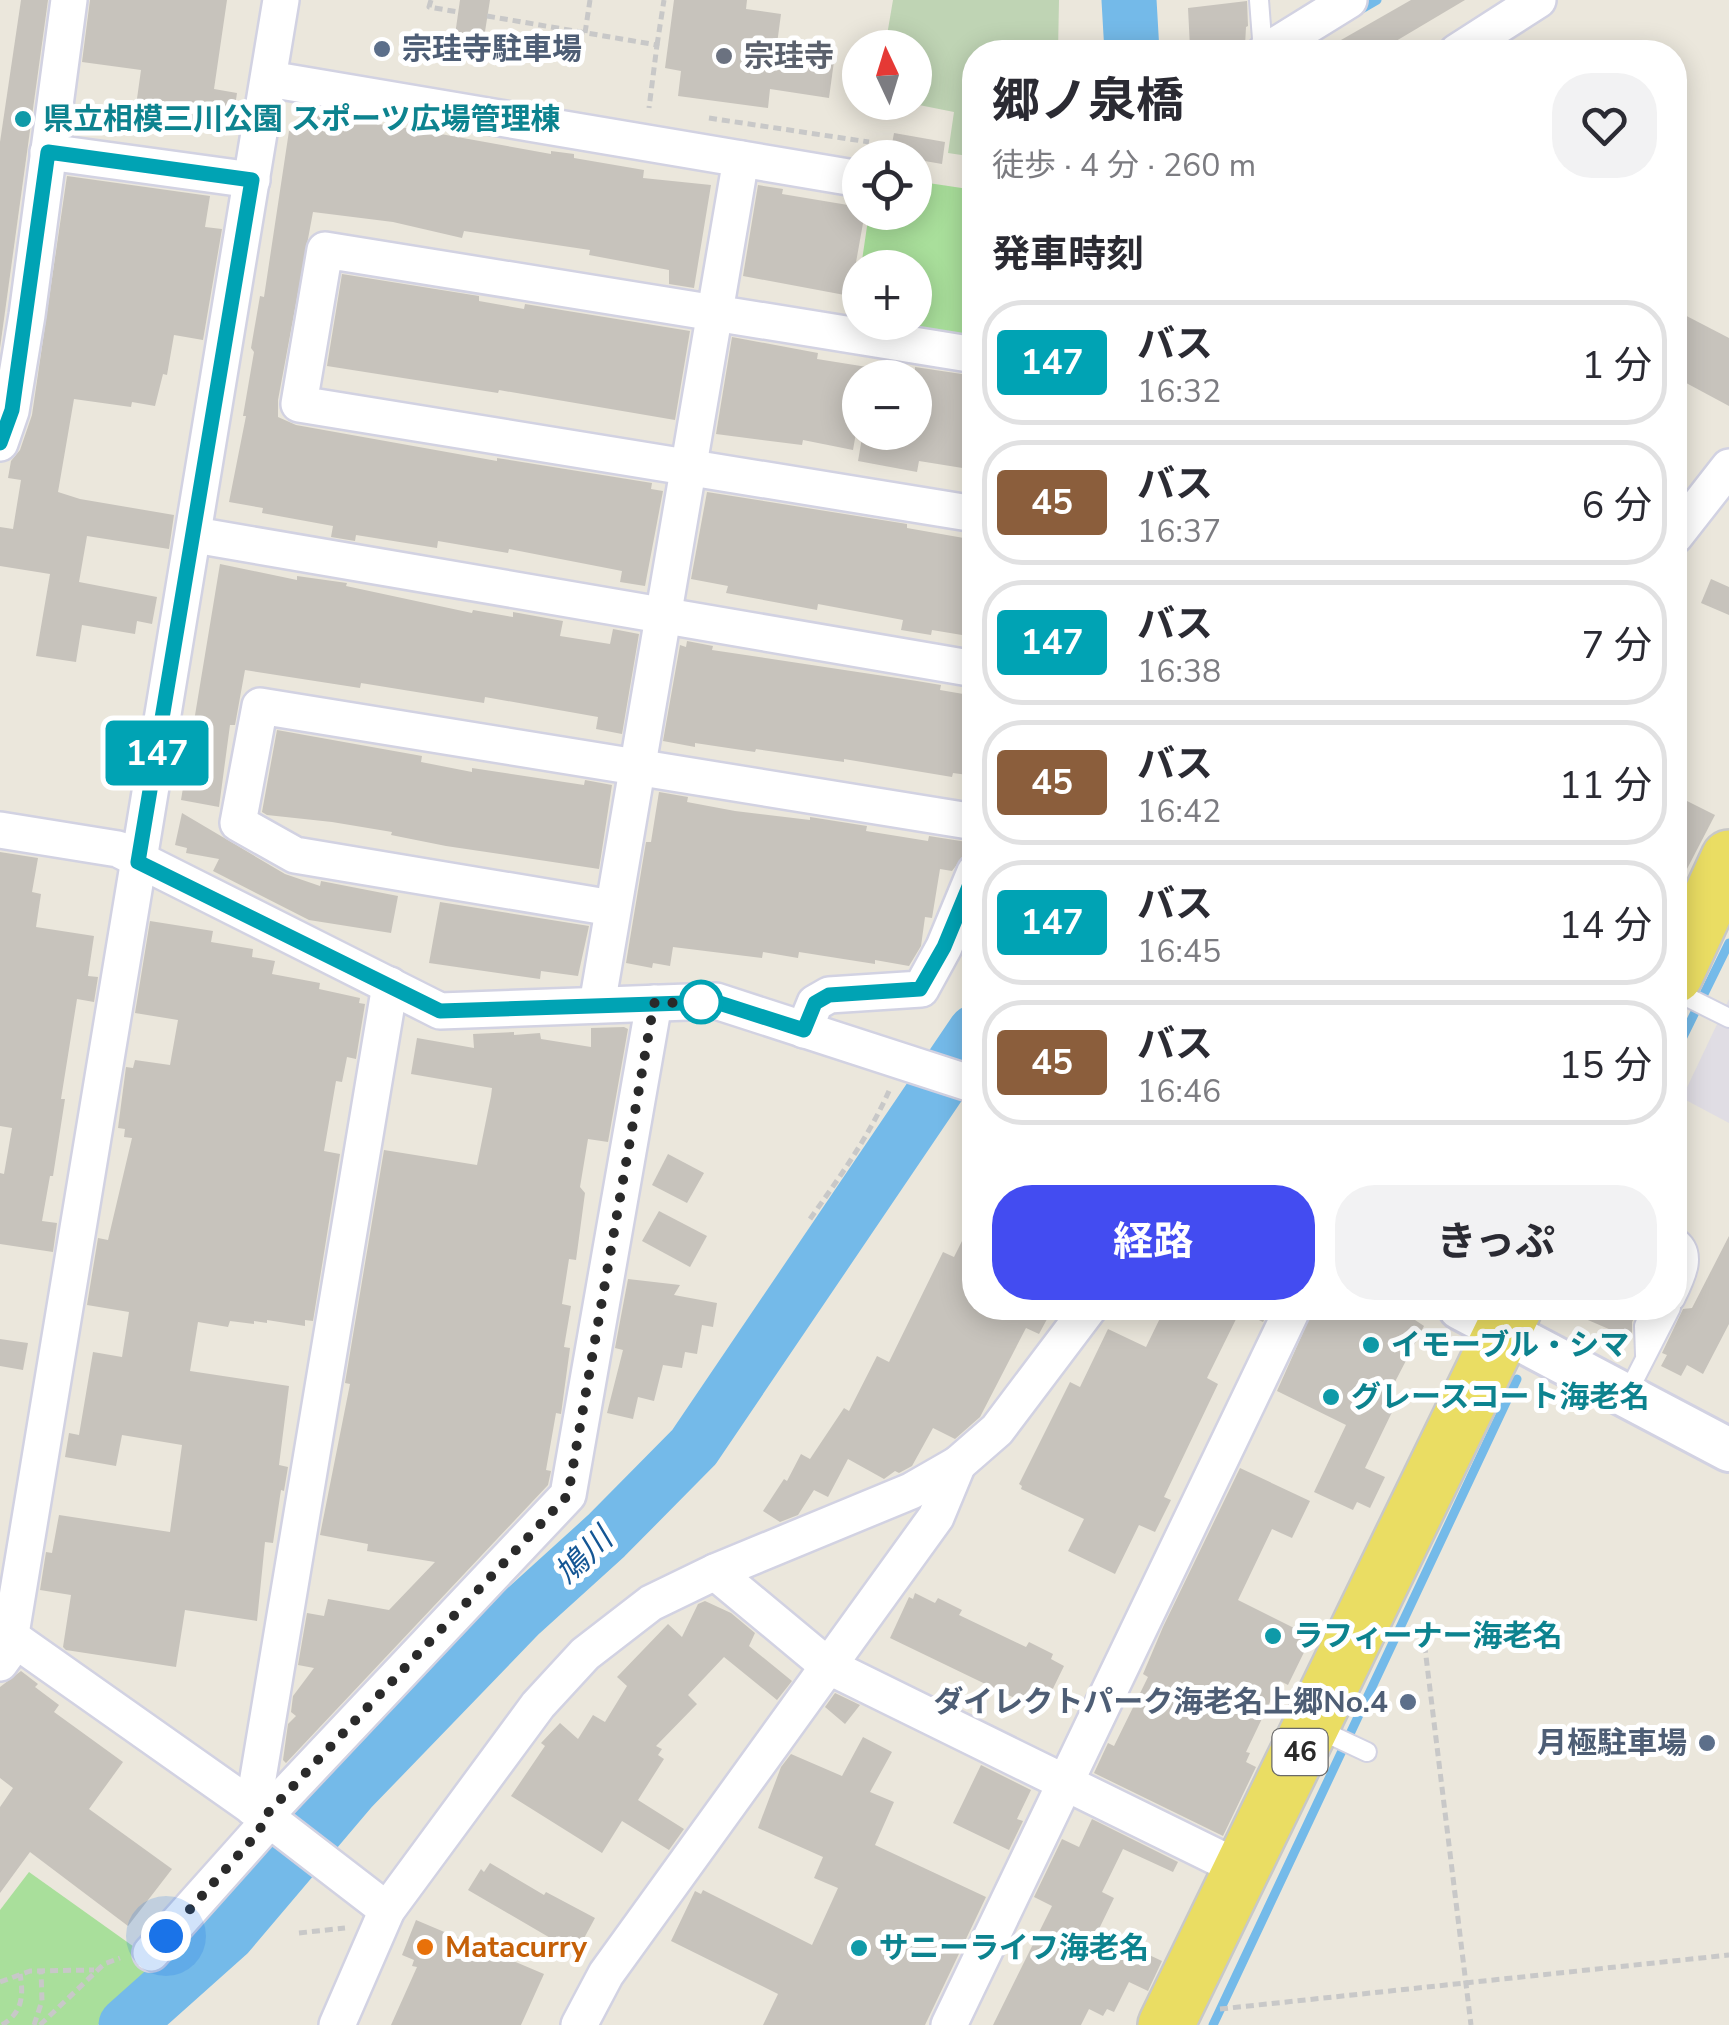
<!DOCTYPE html>
<html lang="ja">
<head>
<meta charset="utf-8">
<style>
  :root { --surface:#fff; --page:#f2f2f3; --text:#2b2b33; --muted:#7c7c81; --line:#e1e1e2; --accent:#434cf1 }
  body { margin:0; font-family:"Nunito Sans","Noto Sans JP",sans-serif; background:var(--page); color:var(--text); height:100vh; display:flex; flex-direction:column; font-size:38px; white-space:nowrap }
  * { box-sizing:border-box; margin:0 }
  p { font-size:32px; color:var(--muted) }
  .icon { flex:none; width:55px; height:55px; fill:none; stroke:currentColor; stroke-width:2; stroke-linecap:round; stroke-linejoin:round }
  .map { position:relative; flex:1; overflow:hidden }
  .sheet { position:absolute; left:962px; top:40px; width:725px; height:1280px; display:flex; flex-direction:column; background:var(--surface); border-radius:40px; box-shadow:0 5px 25px #0003 }
  .sheet>* { flex:none }
  .badge { padding:0 20px; border-radius:8px; font-size:35px; line-height:65px }
  .needle { width:65px; rotate:356deg }
  .tools { position:absolute; left:842px; top:30px; display:grid; gap:20px }
  .tools a { display:grid; place-items:center; width:90px; height:90px; border-radius:50%; background:var(--surface); box-shadow:0 5px 25px #0003; font-size:50px }
  .you { position:absolute; width:50px; height:50px; margin:-25px; border:8px solid #fff; border-radius:50%; background:#1a73e8; box-shadow:0 0 0 15px #1a73e833 }
  .map>.badge { position:absolute; translate:-50% -50%; box-shadow:0 0 0 5px #fff }
  h2 { padding:0 30px; font-size:38px; line-height:90px }
  .round { display:grid; place-items:center; flex:none; width:105px; height:105px; border-radius:40px; background:var(--page) }
  .head { display:flex; align-items:center; justify-content:space-between; height:170px; padding:0 30px }
  h1 { font-size:48px; font-weight:700; line-height:75px }
  .primary-button { display:flex; gap:20px; margin-top:auto; padding:20px 30px }
  .primary-button a { flex:1; height:115px; border-radius:40px; background:var(--accent); color:#fff; font-size:40px; font-weight:700; line-height:115px; text-align:center }
  .primary-button a+a { background:var(--page); color:var(--text) }
  ul { padding:0; list-style:none }
  li { display:flex; align-items:center; gap:30px; height:125px; margin:0 20px 15px; padding:0 10px; border:5px solid var(--line); border-radius:40px }
  li div { flex:1 }
  li b { display:block; font-size:38px }
  li em { font-style:normal }
  li .badge { min-width:110px; font-weight:700; text-align:center }
  .map>svg:first-child { display:block }
  .industrial { fill:#e0dde4 }
  .green { fill:#a9df9b }
  .cemetery { fill:#bfd4b4 }
  .lines { fill:none; stroke-linecap:round; stroke-linejoin:round }
  .stream { stroke:#74bae9; stroke-width:9 }
  .river { stroke:#74bae9; stroke-width:55 }
  .building { fill:#c7c3bc }
  .service-casing { stroke:#d2d2e2; stroke-width:22 }
  .minor-casing { stroke:#d2d2e2; stroke-width:40 }
  .tertiary-casing { stroke:#d2d2e2; stroke-width:48 }
  .primary-casing { stroke:#c8c8c8; stroke-width:60 }
  .path { stroke:#c8c8c8; stroke-width:5; stroke-dasharray:8 5; stroke-linecap:butt }
  .service { stroke:#fff; stroke-width:18 }
  .minor { stroke:#fff; stroke-width:35 }
  .tertiary { stroke:#fff; stroke-width:42 }
  .primary { stroke:#eadd63; stroke-width:55 }
  .line-casing { stroke:#fff; stroke-width:22 }
  .line { stroke:#00a3b4; stroke-width:15 }
  .walk { stroke:#2a2a2a; stroke-width:10; stroke-dasharray:0 18 }
  .service-dot { fill:#5c6f8a; stroke:#fff; stroke-width:4 }
  .worship-dot { fill:#6b7280; stroke:#fff; stroke-width:4 }
  .culture-dot { fill:#0f9aa8; stroke:#fff; stroke-width:4 }
  .stop-dot { fill:#fff; stroke:#00a3b4; stroke-width:5 }
  .food-dot { fill:#e8710a; stroke:#fff; stroke-width:4 }
  .labels { text-anchor:middle; dominant-baseline:central; stroke-width:10; stroke-linejoin:round; paint-order:stroke }
  .shield { fill:#fff; stroke:#6a6a6a; stroke-width:2.5 }
  .shield-label { font-size:28px; font-weight:bold; fill:#2a2a2a }
  .service-label { font-size:30px; font-weight:bold; fill:#4e5e75; stroke:#fff; text-anchor:end }
  .worship-label { font-size:30px; font-weight:bold; fill:#5b616d; stroke:#fff; text-anchor:start }
  .culture-label { font-size:30px; font-weight:bold; fill:#0d838f; stroke:#fff; text-anchor:start }
  .food-label { font-size:30px; font-weight:bold; fill:#c56008; stroke:#fff; text-anchor:start }
  .water-label { font-size:32px; font-style:italic; fill:#145694; stroke:#fff }
</style>
</head>
<body>
<div class="map">
<svg width="1729" height="2025" viewBox="0 0 1729 2025">
  <rect width="100%" height="100%" fill="#ebe7dc"/>
  <polygon class="industrial" points="1729,999 1729,1123 1682,1098"/>
  <g class="green">
    <polygon points="915,181 975,190 975,341 853,322 860,272 860,322 915,322 915,268 861,267 869,213 915,212"/>
    <polygon points="29,1872 158,1964 98,2025 0,2025 0,1910"/>
  </g>
  <polygon class="cemetery" points="893,0 1059,0 1058,52 975,52 975,157 948,153 954,112 909,103 915,102 915,48 885,47"/>
  <g class="lines">
    <g class="stream">
      <polyline points="1358,11 1377,0"/>
      <polyline points="1675,1053 1729,943"/>
      <polyline points="1213,2025 1517,1379"/>
    </g>
    <g class="river">
      <polyline points="1129,0 1132,52"/>
      <polyline points="126,2025 228,1934 351,1789 521,1613 606,1536 694,1447 975,1032"/>
    </g>
  </g>
  <g class="building">
    <polygon points="21,0 48,0 0,348 0,142"/>
    <polygon points="90,0 227,0 214,89 237,93 231,133 134,120 141,70 82,62"/>
    <polygon points="460,0 490,0 484,38 455,35"/>
    <polygon points="674,0 747,0 746,9 781,14 777,44 835,54 829,98 770,89 768,108 678,96 681,71 665,68"/>
    <polygon points="1411,0 1465,0 1396,41 1398,44 1384,52 1320,52"/>
    <polygon points="1247,1 1248,26 1246,27 1245,46 1237,51 1222,52 1221,45 1190,48 1188,8"/>
    <polygon points="305,114 413,129 551,154 551,151 574,154 574,158 644,170 643,178 711,185 694,288 669,284 669,270 589,255 590,250 464,231 462,238 393,222 313,212 278,400 278,417 296,425 497,461 497,458 652,483 651,489 663,491 645,586 620,582 622,571 509,549 508,553 438,541 437,548 356,535 355,541 331,537 333,526 262,513 263,508 229,502 246,416 243,416 254,352 251,348 260,296 264,297 289,131 301,132"/>
    <polygon points="894,133 945,142 942,164 890,155"/>
    <polygon points="67,176 210,196 205,227 222,229 203,340 174,335 167,375 163,374 155,406 132,402 131,407 74,399 58,492 80,499 174,515 169,549 87,536 79,582 157,597 152,624 137,621 135,634 82,625 76,662 36,656 50,574 0,566 0,527 13,529 21,480 8,478 11,461 20,450 32,415"/>
    <polygon points="758,185 783,189 782,194 860,207 860,212 865,212 850,296 743,276"/>
    <polygon points="342,274 479,296 479,301 524,309 525,304 690,331 675,420 499,390 498,393 327,366"/>
    <polygon points="1675,310 1729,338 1729,406 1675,377"/>
    <polygon points="732,337 818,353 817,359 867,367 865,378 860,378 860,410 853,450 803,440 802,445 716,434"/>
    <polygon points="915,367 975,376 975,470 919,461 917,472 858,461 863,432 915,432"/>
    <polygon points="707,492 907,524 907,528 975,540 975,633 968,632 968,636 932,630 931,635 901,630 903,620 818,604 817,610 726,593 728,586 691,579"/>
    <polygon points="220,564 297,580 297,576 347,583 346,586 472,613 473,610 513,617 513,612 563,621 560,636 610,644 613,629 639,634 622,734 596,729 598,717 485,697 484,703 361,683 360,688 245,670 235,725 230,725 219,807 181,800"/>
    <polygon points="1711,579 1729,587 1729,615 1701,603"/>
    <polygon points="687,641 713,646 712,650 917,681 941,685 940,690 975,696 971,744 975,745 975,776 953,773 952,777 844,759 844,762 756,749 755,752 695,743 695,747 663,741 680,645 686,647"/>
    <polygon points="277,730 422,756 421,762 472,772 472,768 584,785 585,780 612,785 599,869 446,846 391,835 392,832 332,822 267,815 262,812"/>
    <polygon points="659,792 688,797 687,802 735,811 810,820 810,817 867,826 866,831 928,841 929,836 967,842 965,854 952,871 940,869 932,918 925,917 921,946 909,966 875,960 875,964 799,952 798,958 763,952 762,958 673,947 670,966 653,963 652,968 626,963 646,842 651,842"/>
    <polygon points="1675,795 1715,815 1675,892"/>
    <polygon points="182,813 285,874 320,886 321,881 398,896 391,933 309,920 213,871 219,859 186,853 187,848 175,845"/>
    <polygon points="0,852 38,858 32,892 41,894 36,927 94,936 88,976 98,977 94,1002 77,999 61,1099 65,1099 53,1176 50,1176 42,1221 57,1223 53,1252 0,1244 0,1173 4,1174 12,1128 0,1126"/>
    <polygon points="440,902 589,926 578,976 541,971 540,979 429,963"/>
    <polygon points="150,921 213,931 211,942 253,949 252,957 275,961 272,974 320,983 319,989 360,998 359,1003 365,1004 356,1059 347,1057 342,1082 336,1081 324,1151 340,1154 313,1321 305,1320 305,1326 267,1320 267,1323 254,1321 254,1324 230,1321 228,1327 198,1322 190,1371 289,1386 279,1465 288,1467 284,1491 281,1490 273,1543 265,1542 257,1621 185,1610 176,1667 66,1650 63,1647 71,1595 40,1590 46,1552 52,1553 59,1515 170,1532 182,1445 122,1435 116,1466 65,1457 69,1433 79,1435 93,1352 122,1357 129,1312 87,1305 98,1238 108,1240 132,1138 124,1137 125,1129 118,1128 126,1067 133,1068 135,1060 170,1065 178,1020 135,1013"/>
    <polygon points="624,1027 628,1029 608,1142 588,1139 580,1187 585,1193 576,1260 569,1259 562,1304 571,1306 564,1347 570,1348 561,1414 556,1413 546,1470 551,1471 548,1485 286,1763 283,1760 288,1724 296,1716 291,1712 293,1696 314,1668 298,1665 307,1613 324,1616 328,1599 389,1610 435,1562 367,1551 368,1544 320,1535 350,1384 345,1383 384,1150 477,1165 491,1096 492,1088 411,1074 417,1038 474,1048 473,1034 514,1032 514,1035 540,1033 541,1039 591,1047 591,1028"/>
    <polygon points="668,1154 704,1173 687,1203 652,1185"/>
    <polygon points="659,1211 707,1236 690,1267 642,1241"/>
    <polygon points="975,1215 975,1308 1053,1308 1039,1334 1026,1328 980,1417 955,1439 933,1428 912,1466 899,1473 895,1471 884,1479 848,1459 828,1497 814,1490 798,1515 780,1522 763,1511 784,1479 787,1481 801,1454 810,1459 844,1408 849,1411 877,1356 889,1362 943,1252 954,1257"/>
    <polygon points="1729,1236 1729,1324 1703,1374 1687,1365 1681,1376 1661,1366 1667,1355 1662,1353 1683,1309 1692,1308"/>
    <polygon points="628,1279 680,1285 674,1295 717,1303 713,1327 702,1325 697,1354 685,1352 682,1368 663,1365 654,1401 638,1397 633,1419 607,1413 623,1350 615,1348"/>
    <polygon points="1165,1308 1270,1308 1263,1322 1240,1311 1207,1378 1218,1384 1164,1497 1171,1500 1155,1532 1139,1525 1115,1574 1068,1551 1084,1519 1021,1489 1022,1486 1019,1484 1070,1382 1080,1387 1108,1329 1146,1347"/>
    <polygon points="1314,1308 1397,1308 1424,1326 1384,1403 1394,1408 1365,1468 1385,1477 1370,1508 1357,1502 1353,1510 1314,1492 1346,1425 1277,1391"/>
    <polygon points="1560,1308 1639,1308 1632,1322 1632,1339"/>
    <polygon points="0,1339 28,1343 23,1370 0,1366"/>
    <polygon points="1240,1468 1310,1501 1292,1538 1272,1529 1238,1600 1306,1634 1304,1637 1310,1640 1288,1685 1280,1681 1246,1752 1250,1753 1246,1762 1256,1767 1223,1836 1094,1773 1108,1743 1114,1746 1148,1677 1143,1674 1163,1627"/>
    <polygon points="915,1593 935,1603 938,1598 962,1610 959,1615 1026,1647 1029,1642 1053,1654 1051,1659 1064,1666 1044,1707 1030,1699 1027,1704 890,1638 909,1597 913,1599"/>
    <polygon points="705,1601 731,1613 755,1633 749,1646 792,1681 777,1700 724,1657 688,1695 697,1704 656,1746 662,1749 658,1755 664,1759 638,1800 684,1829 669,1850 622,1821 602,1853 511,1796 545,1746 541,1743 560,1723 578,1739 593,1715 605,1722 627,1686 617,1677 668,1624 682,1637 698,1604"/>
    <polygon points="21,1671 38,1684 35,1687 59,1705 54,1712 123,1762 89,1809 172,1869 128,1926 30,1852 0,1893 0,1807 13,1788 0,1778 0,1687"/>
    <polygon points="835,1693 860,1705 845,1724 825,1707"/>
    <polygon points="863,1737 892,1752 870,1792 894,1802 875,1845 986,1897 925,2025 763,2025 778,1994 671,1941 695,1891 701,1894 703,1890 812,1945 838,1888 814,1878 823,1857 758,1828 781,1767 791,1754 842,1776"/>
    <polygon points="981,1765 1031,1790 1017,1819 1023,1821 1009,1850 953,1823"/>
    <polygon points="1092,1819 1178,1862 1173,1872 1123,1849 1102,1892 1114,1898 1098,1931 1162,1961 1148,1991 1129,1982 1114,2012 1107,2009 1103,2016 1089,2009 1081,2025 993,2025 1052,1906 1034,1897 1062,1839 1079,1847"/>
    <polygon points="490,1863 544,1895 546,1892 595,1918 576,1953 468,1890 481,1869 484,1872"/>
    <polygon points="416,1920 544,1974 521,2025 391,2025 417,1967 412,1966 414,1960 402,1955"/>
  </g>
  <g class="lines">
    <defs>
      <g id="service">
        <polyline points="1259,0 1263,52"/>
        <polyline points="1675,991 1729,1018"/>
        <path d="M1675 1236C1700 1251 1686 1278 1675 1300"/>
        <polyline points="1645,1355 1644,1326 1652,1308"/>
        <polyline points="1626,1396 1671,1308"/>
        <polyline points="1318,1729 1367,1752"/>
      </g>
      <g id="minor">
        <polyline points="1265,52 1349,0"/>
        <polyline points="1457,52 1538,0"/>
        <polyline points="269,79 860,179"/>
        <polyline points="48,152 252,180"/>
        <polyline points="975,355 325,250 299,404 975,514"/>
        <polyline points="0,443 11,411 27,315 69,0"/>
        <polyline points="195,535 975,669"/>
        <polyline points="1675,536 1729,467"/>
        <polyline points="0,830 118,849 440,1011 716,1001 975,1085"/>
        <polyline points="612,908 295,855 238,823 260,706 975,822"/>
        <polyline points="597,1005 741,159"/>
        <polyline points="804,1030 815,1003 829,995 921,989 944,947 975,872"/>
        <polyline points="715,1572 828,1666 1243,1870"/>
        <polyline points="0,1629 265,1816 387,1910"/>
        <polyline points="0,1663 8,1652 281,0"/>
        <polyline points="253,1808 390,985"/>
        <polyline points="151,1953 259,1832 265,1816 568,1495 654,1003"/>
        <polyline points="337,2025 387,1910 538,1705 585,1654 651,1603 715,1572 911,1491 958,1464 997,1430 1089,1308"/>
        <polyline points="579,2025 606,1974 936,1517 958,1464"/>
        <polyline points="949,2025 1293,1308"/>
      </g>
      <polyline id="tertiary" points="1460,1308 1729,1450"/>
      <g id="primary">
        <polyline points="1675,975 1729,858"/>
        <polyline points="1166,2025 1514,1308"/>
      </g>
    </defs>
    <use href="#service" class="service-casing"/>
    <use href="#minor" class="minor-casing"/>
    <use href="#tertiary" class="tertiary-casing"/>
    <use href="#primary" class="primary-casing"/>
    <g class="path">
      <polyline points="431,0 429,7 458,12"/>
      <polyline points="487,16 657,45 649,108"/>
      <polyline points="585,33 590,0"/>
      <polyline points="657,45 664,0"/>
      <polyline points="709,118 869,142"/>
      <path d="M810 1219C839 1178 868 1138 889 1091"/>
      <polyline points="1423,1632 1471,2025"/>
      <polyline points="299,1933 345,1928"/>
      <polyline points="0,1982 30,1971 94,1970"/>
      <polyline points="1220,2009 1729,1955"/>
      <path d="M2 2025C22 2013 24 1996 20 1974"/>
      <polyline points="34,2025 42,2001 41,1970"/>
      <polyline points="40,2025 104,1964 120,1958"/>
    </g>
    <use href="#service" class="service"/>
    <use href="#minor" class="minor"/>
    <use href="#tertiary" class="tertiary"/>
    <use href="#primary" class="primary"/>
  </g>
  <g class="lines">
    <defs>
      <polyline id="line" points="0,443 12,410 48,152 252,180 138,862 440,1011 716,1002 804,1030 815,1003 829,995 920,989 944,947 975,872"/>
    </defs>
    <use href="#line" class="line-casing"/>
    <use href="#line" class="line"/>
    <polyline class="walk" points="166,1936 259,1832 265,1816 568,1495 654,1003 716,1002 701,1002"/>
  </g>
  <g class="service-dot">
    <circle cx="382" cy="49" r="10"/>
    <circle cx="1408" cy="1702" r="10"/>
    <circle cx="1707" cy="1743" r="10"/>
  </g>
  <circle class="worship-dot" cx="724" cy="56" r="10"/>
  <g class="culture-dot">
    <circle cx="23" cy="119" r="10"/>
    <circle cx="1371" cy="1345" r="10"/>
    <circle cx="1331" cy="1397" r="10"/>
    <circle cx="1273" cy="1636" r="10"/>
    <circle cx="859" cy="1948" r="10"/>
  </g>
  <circle class="stop-dot" cx="701" cy="1002" r="20"/>
  <circle class="food-dot" cx="425" cy="1947" r="10"/>
  <g class="labels">
    <rect class="shield" x="1272.5" y="1729" width="55" height="46" rx="8"/>
    <g class="shield-label">
      <text x="1300" y="1752">46</text>
    </g>
    <g class="service-label">
      <text x="402" y="49" text-anchor="start">宗珪寺駐車場</text>
      <text x="1388" y="1702">ダイレクトパーク海老名上郷No.4</text>
      <text x="1687" y="1743">月極駐車場</text>
    </g>
    <g class="worship-label">
      <text x="744" y="56">宗珪寺</text>
    </g>
    <g class="culture-label">
      <text x="43" y="119">県立相模三川公園 スポーツ広場管理棟</text>
      <text x="1391" y="1345">イモーブル・シマ</text>
      <text x="1351" y="1397">グレースコート海老名</text>
      <text x="1293" y="1636">ラフィーナー海老名</text>
      <text x="879" y="1948">サニーライフ海老名</text>
    </g>
    <g class="food-label">
      <text x="445" y="1947">Matacurry</text>
    </g>
    <g class="water-label">
      <text transform="translate(584 1556) rotate(-45)">鳩川</text>
    </g>
  </g>
</svg>
<div class="tools">
<a><svg class="needle" viewBox="-14 -14 28 28"><path d="M0-13l5 13h-10z" fill="#e53935"/><path d="M0 13l5-13h-10z" fill="#7c7c81"/></svg></a>
<a><svg class="icon" aria-label="locate" viewBox="0 0 24 24"><circle cx="12" cy="12" r="6"/><path d="M12 2v4M12 18v4M2 12h4M18 12h4"/></svg></a>
<a>+</a>
<a>−</a>
</div>
<div class="you" style="left:166px;top:1936px"></div>
<b class="badge" style="left:157px;top:753px;background:#00a3b4;color:#fff">147</b>
<section class="sheet">
<div class="head"><div><h1>郷ノ泉橋</h1><p>徒歩 · 4 分 · 260 m</p></div><a class="round"><svg class="icon" aria-label="heart" viewBox="0 0 24 24"><path d="M12 20l-8-8c-3-5 5-10 8-4 3-6 11-1 8 4z"/></svg></a></div>
<h2>発車時刻</h2>
<ul>
<li><span class="badge" style="background:#00a3b4;color:#fff">147</span><div><b>バス</b><p>16:32</p></div><em>1 分</em></li>
<li><span class="badge" style="background:#8b5e3c;color:#fff">45</span><div><b>バス</b><p>16:37</p></div><em>6 分</em></li>
<li><span class="badge" style="background:#00a3b4;color:#fff">147</span><div><b>バス</b><p>16:38</p></div><em>7 分</em></li>
<li><span class="badge" style="background:#8b5e3c;color:#fff">45</span><div><b>バス</b><p>16:42</p></div><em>11 分</em></li>
<li><span class="badge" style="background:#00a3b4;color:#fff">147</span><div><b>バス</b><p>16:45</p></div><em>14 分</em></li>
<li><span class="badge" style="background:#8b5e3c;color:#fff">45</span><div><b>バス</b><p>16:46</p></div><em>15 分</em></li>
</ul>
<div class="primary-button"><a>経路</a><a>きっぷ</a></div>
</section>
</div>
</body>
</html>
